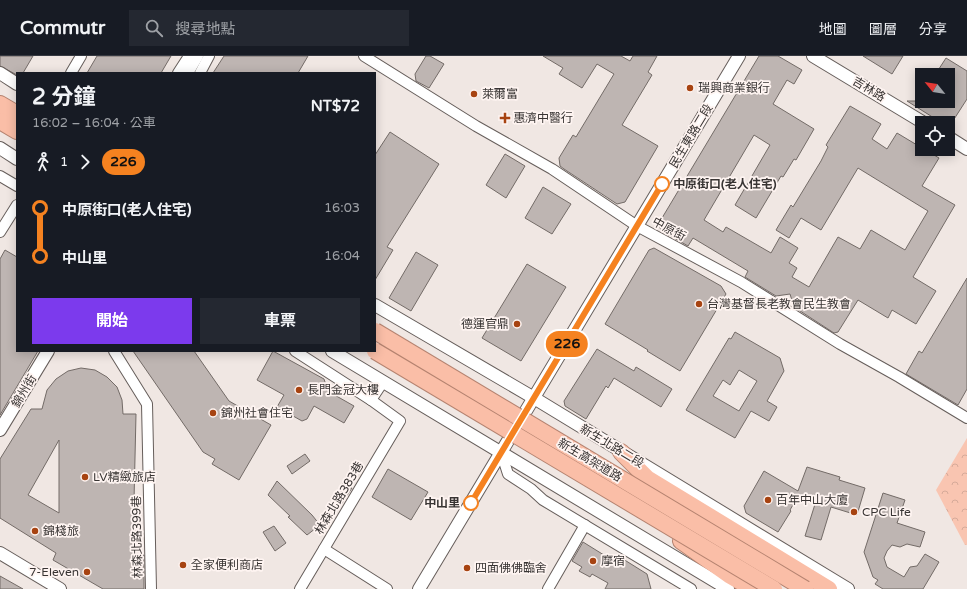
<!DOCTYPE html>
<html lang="zh-TW">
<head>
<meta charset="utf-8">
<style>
  :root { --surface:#171b24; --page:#242831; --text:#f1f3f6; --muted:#9ea1a6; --line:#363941; --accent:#7c3aed }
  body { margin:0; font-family:"Varela Round","Noto Sans TC",sans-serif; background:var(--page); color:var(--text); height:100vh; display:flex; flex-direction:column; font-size:15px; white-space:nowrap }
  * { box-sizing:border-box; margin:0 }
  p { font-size:13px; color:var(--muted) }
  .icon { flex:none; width:22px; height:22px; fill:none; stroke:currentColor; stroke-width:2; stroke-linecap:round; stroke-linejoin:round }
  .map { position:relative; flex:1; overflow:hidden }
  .drawer { position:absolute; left:16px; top:16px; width:360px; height:280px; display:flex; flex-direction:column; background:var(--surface); border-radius:0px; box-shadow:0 2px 10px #0003 }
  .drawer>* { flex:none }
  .badge { padding:0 8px; border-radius:13px; font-size:14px; line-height:26px }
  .needle { width:26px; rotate:300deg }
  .controls { position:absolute; left:915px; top:12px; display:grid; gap:8px }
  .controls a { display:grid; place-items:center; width:40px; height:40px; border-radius:0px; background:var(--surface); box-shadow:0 2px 10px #0003; font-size:20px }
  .map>.badge { position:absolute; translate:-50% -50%; box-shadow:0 0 0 2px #fff }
  .legs { display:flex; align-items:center; gap:6px; height:44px; padding:0 16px; font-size:13px }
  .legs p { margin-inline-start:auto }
  .overview { display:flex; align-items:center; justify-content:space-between; height:68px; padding:0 16px }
  h1 { font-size:22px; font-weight:700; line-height:30px }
  .action { display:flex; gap:8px; margin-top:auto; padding:8px 16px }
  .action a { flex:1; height:46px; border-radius:0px; background:var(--accent); color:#fff; font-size:16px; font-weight:700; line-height:46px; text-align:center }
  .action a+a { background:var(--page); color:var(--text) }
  ul { padding:0 16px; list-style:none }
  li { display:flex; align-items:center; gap:14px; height:48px; font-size:15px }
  li i { display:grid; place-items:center; width:6px; height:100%; margin:0 5px; background:currentColor }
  li i::after { content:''; width:10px; height:10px; margin:-5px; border:3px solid; border-radius:50%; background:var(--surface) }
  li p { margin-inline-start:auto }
  li:first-child i { background:linear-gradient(#0000 50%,currentColor 0) }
  li:last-child i { background:linear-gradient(currentColor 50%,#0000 0) }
  header { display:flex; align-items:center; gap:24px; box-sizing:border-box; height:56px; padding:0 20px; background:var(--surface); border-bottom:1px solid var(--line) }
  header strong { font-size:19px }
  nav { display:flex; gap:22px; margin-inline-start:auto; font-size:14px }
  .search { width:280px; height:36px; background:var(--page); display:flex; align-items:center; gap:10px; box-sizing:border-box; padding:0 14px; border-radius:0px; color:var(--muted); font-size:15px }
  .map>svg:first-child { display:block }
  .park { fill:url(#park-crowns) }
  .building { fill:#beb5b2; stroke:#736b67; fill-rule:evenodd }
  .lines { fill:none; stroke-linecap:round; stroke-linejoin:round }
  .minor-casing { stroke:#665e5b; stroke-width:12 }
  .tertiary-casing { stroke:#665e5b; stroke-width:14 }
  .trunk-casing { stroke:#b58370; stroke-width:18 }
  .minor { stroke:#fff; stroke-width:10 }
  .tertiary { stroke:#fff; stroke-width:12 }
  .trunk { stroke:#fabea7; stroke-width:16 }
  .trunk-bridge-casing { stroke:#b58370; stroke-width:18; stroke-linecap:butt }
  .trunk-bridge { stroke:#fabea7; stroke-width:16 }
  .line-1-casing { stroke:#fff; stroke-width:9 }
  .line-1 { stroke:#f58220; stroke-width:6 }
  .poi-dot { fill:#a74311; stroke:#fef4f1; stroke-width:1.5 }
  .stop-1-dot { fill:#fff; stroke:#f58220; stroke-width:2 }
  .labels { text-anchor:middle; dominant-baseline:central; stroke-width:3.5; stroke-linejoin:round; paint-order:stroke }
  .poi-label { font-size:12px; fill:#383433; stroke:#fef4f1; text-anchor:start }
  .street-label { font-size:12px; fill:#383433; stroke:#fef4f1 }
  .stop-label { font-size:12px; font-weight:bold; fill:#383433; stroke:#fef4f1; text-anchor:start }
</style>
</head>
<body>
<header>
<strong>Commutr</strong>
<div class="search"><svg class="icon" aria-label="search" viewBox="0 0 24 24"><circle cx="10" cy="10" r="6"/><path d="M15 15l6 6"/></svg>搜尋地點</div>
<nav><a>地圖</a><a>圖層</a><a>分享</a></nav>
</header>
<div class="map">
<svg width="967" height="533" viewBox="0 0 967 533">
  <defs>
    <pattern id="park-crowns" width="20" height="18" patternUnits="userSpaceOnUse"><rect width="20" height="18" fill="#f9c5b1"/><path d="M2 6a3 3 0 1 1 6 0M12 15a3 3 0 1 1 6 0" fill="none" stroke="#d6aa99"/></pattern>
  </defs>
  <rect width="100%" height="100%" fill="#f0e7e3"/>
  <polygon class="park" points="967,382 967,489 965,489 936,434"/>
  <g class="building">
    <polygon points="0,0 33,0 23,17 17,17 17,19 0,10"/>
    <polygon points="97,0 171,0 161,17 87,17"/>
    <polygon points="224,0 308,0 298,17 213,17"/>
    <polygon points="426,0 430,0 444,8 429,32 416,25 415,18"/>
    <polygon points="543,0 621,0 630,5 633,0 657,0 648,16 652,19 622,69 658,90 625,146 617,148 564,113 560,110 559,102 573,79 576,81 614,18 597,8 582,32 559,18 563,12"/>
    <polygon points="759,0 778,0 802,14 794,28 787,24 773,48 814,73 796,104 794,103 783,121 781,120 756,162 735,149 770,89 754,79 704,164 723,176 726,171 771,197 780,181 798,192 789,207 797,212 792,221 809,231 838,181 860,193 871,174 905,194 928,155 858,112 821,174 801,162 789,182 776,174 791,149 793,151 821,105 828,91 826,89 850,50 881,68 872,83 887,93 897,77 922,92 922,93 924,93 939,102 922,130 955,149 913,221 936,235 916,268 892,254 888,262 858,244 838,276 834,277 794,251 790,238 776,240 745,221 748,215 693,182 688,190 662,175 660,172 659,167"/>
    <polygon points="863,0 903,0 892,18"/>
    <polygon points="946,2 967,15 967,43 949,71 948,70 948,67 942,67 907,45 948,45 948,19 935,19"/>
    <polygon points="390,76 439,108 387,191 393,194 375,224 375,99"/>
    <polygon points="505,98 525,110 506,142 486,129"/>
    <polygon points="543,131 571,148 552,178 525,162"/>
    <polygon points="654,192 721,230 726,238 680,315 647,295 648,294 605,268 649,194"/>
    <polygon points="5,194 17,201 17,295 38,295 0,359 0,203"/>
    <polygon points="416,196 438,209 411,255 389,242"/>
    <polygon points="527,208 566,231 521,305 482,282"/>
    <polygon points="967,222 967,333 958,349 906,318 919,295 922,297"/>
    <path d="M735 276 780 302 784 315 767 345 777 351 769 365 751 355 735 382 686 354 729 282 731 283ZM739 314 757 325 739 355 713 340 723 324 730 329Z"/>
    <polygon points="597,293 634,315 636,311 672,333 661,351 614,322 608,332 606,330 586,363 565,350 564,345"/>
    <polygon points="133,295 194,295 229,345 271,369 239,424 212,408 215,403 203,396"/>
    <polygon points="273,295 324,323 326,329 324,333 354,350 344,367 314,350 307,363 302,365 277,351 284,339 257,324"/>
    <path d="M81 312 95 314 107 321 117 331 122 344 123 358H136L134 445 136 499H144V533H103L53 504 56 497 0 462V403L31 353H42L47 334 56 323 68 315ZM59 384V457L28 439Z"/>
    <polygon points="305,398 310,405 292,418 287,410"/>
    <polygon points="807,411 840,421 839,424 865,432 857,459 831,451 821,484 805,480 816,445 798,440 790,454 791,455 778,476 746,457 744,450 764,415 798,435"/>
    <polygon points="388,413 428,436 411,464 372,441"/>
    <polygon points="277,425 312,459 320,469 307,479 288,461 290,460 268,439"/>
    <polygon points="343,427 352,432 340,450 333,446"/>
    <polygon points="883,437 905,444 897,467 925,476 920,491 907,488 900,491 892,489 887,495 884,502 887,511 904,521 910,511 917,510 925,498 939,506 923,533 883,533 875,528 878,524 873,521 864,496"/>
    <polygon points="274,470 286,487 275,495 263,476"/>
    <polygon points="583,486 620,509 623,503 647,518 651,533 605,533 608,527 592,518 590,521 579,515 582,511 572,505"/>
    <polygon points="0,520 23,533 0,533"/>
  </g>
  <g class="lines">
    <defs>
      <g id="minor">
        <polyline points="364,0 476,70 552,113 637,170 741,226 840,288 899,321 967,362"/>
        <polyline points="71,17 81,0"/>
        <polyline points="178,17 189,0"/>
        <polyline points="200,17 209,0"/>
        <polyline points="0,120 17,130"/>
        <polyline points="0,176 17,149"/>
        <polyline points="114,295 147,348 151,533"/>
        <polyline points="295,295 371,344 400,365 300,533"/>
        <polyline points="371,344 383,326"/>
        <polyline points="501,396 508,418 531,433 543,444 691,533"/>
        <polyline points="324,493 387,533"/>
        <polyline points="548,533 585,469"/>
      </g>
      <g id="tertiary">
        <polyline points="813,0 924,67"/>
        <polyline points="0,17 17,28"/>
        <polyline points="187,17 197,0"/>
        <polyline points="948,81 967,93"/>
        <polyline points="0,92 17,103"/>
        <polyline points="375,249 534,342 848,533"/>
        <polyline points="332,295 728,533"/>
        <polyline points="0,374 48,295"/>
        <polyline points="0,497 60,533"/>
        <polyline points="419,533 739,0"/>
      </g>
      <g id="trunk">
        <polyline points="0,48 17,58"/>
        <polyline points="0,65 17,75"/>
        <polyline points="621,396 647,422 829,533"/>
        <polyline points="681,485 729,519 753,533"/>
      </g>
    </defs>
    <use href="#minor" class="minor-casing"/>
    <use href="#tertiary" class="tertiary-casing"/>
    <use href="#trunk" class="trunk-casing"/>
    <use href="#minor" class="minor"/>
    <use href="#tertiary" class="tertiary"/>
    <use href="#trunk" class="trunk"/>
    <defs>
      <g id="trunk-bridge">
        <polyline points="375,275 805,533"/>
        <polyline points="375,295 774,533"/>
      </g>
    </defs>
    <use href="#trunk-bridge" class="trunk-bridge-casing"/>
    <use href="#trunk-bridge" class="trunk-bridge"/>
  </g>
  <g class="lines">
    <defs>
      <polyline id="line-1" points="471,447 662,128"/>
    </defs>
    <use href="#line-1" class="line-1-casing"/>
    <use href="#line-1" class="line-1"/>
  </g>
  <g class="poi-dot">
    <circle cx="690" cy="32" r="4"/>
    <circle cx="474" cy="38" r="4"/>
    <path d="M503 56h4v4h4v4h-4v4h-4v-4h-4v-4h4z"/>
    <circle cx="699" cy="248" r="4"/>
    <circle cx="517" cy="268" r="4"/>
    <circle cx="299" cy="334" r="4"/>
    <circle cx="213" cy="357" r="4"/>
    <circle cx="85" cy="421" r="4"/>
    <circle cx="768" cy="444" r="4"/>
    <circle cx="854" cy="456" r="4"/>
    <circle cx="35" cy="475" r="4"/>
    <circle cx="593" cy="505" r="4"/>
    <circle cx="183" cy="509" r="4"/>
    <circle cx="467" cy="512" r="4"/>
    <circle cx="87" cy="516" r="4"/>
  </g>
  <g class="stop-1-dot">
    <circle cx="662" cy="128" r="7"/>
    <circle cx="471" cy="447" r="7"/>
  </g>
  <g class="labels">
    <g class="poi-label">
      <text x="698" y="32">瑞興商業銀行</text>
      <text x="482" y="38">萊爾富</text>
      <text x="513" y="62">惠濟中醫行</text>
      <text x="707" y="248">台灣基督長老教會民生教會</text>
      <text x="509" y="268" text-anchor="end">德運官鼎</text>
      <text x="307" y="334">長門金冠大樓</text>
      <text x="221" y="357">錦州社會住宅</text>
      <text x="93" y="421">LV精緻旅店</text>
      <text x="776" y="444">百年中山大廈</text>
      <text x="862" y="456">CPC Life</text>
      <text x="43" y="475">錦棧旅</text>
      <text x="601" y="505">摩宿</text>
      <text x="191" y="509">全家便利商店</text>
      <text x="475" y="512">四面佛佛臨舍</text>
      <text x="79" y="516" text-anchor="end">7-Eleven</text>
    </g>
    <g class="street-label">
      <text transform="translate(869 33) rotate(31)">吉林路</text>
      <text transform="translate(691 80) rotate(-59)">民生東路二段</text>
      <text transform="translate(669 173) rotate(28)">中原街</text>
      <text transform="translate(24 335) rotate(-59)">錦州街</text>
      <text transform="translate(612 390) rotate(31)">新生北路二段</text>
      <text transform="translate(590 404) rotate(31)">新生高架道路</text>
      <text transform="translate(339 442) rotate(-59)">林森北路383巷</text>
      <text transform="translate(137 481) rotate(-91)">林森北路399巷</text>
    </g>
    <g class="stop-label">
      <text x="673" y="128">中原街口(老人住宅)</text>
      <text x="460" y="447" text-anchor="end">中山里</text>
    </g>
  </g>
</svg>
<div class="controls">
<a><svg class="needle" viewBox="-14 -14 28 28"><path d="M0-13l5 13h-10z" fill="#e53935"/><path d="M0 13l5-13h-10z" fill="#9ea1a6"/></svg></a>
<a><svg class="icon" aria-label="locate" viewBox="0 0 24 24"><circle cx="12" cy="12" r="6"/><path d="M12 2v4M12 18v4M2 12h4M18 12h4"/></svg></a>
</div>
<b class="badge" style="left:567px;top:288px;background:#f58220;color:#111">226</b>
<section class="drawer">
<div class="overview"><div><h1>2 分鐘</h1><p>16:02 – 16:04 · 公車</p></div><b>NT$72</b></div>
<div class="legs"><svg class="icon" aria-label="walk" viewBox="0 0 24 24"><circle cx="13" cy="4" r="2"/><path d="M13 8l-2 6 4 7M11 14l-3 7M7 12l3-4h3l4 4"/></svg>1<svg class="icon" aria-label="forward" viewBox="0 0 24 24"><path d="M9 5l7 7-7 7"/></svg><b class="badge" style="background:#f58220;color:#111">226</b></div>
<ul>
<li><i style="color:#f58220"></i><b>中原街口(老人住宅)</b><p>16:03</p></li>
<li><i style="color:#f58220"></i><b>中山里</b><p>16:04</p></li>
</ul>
<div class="action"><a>開始</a><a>車票</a></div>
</section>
</div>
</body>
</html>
